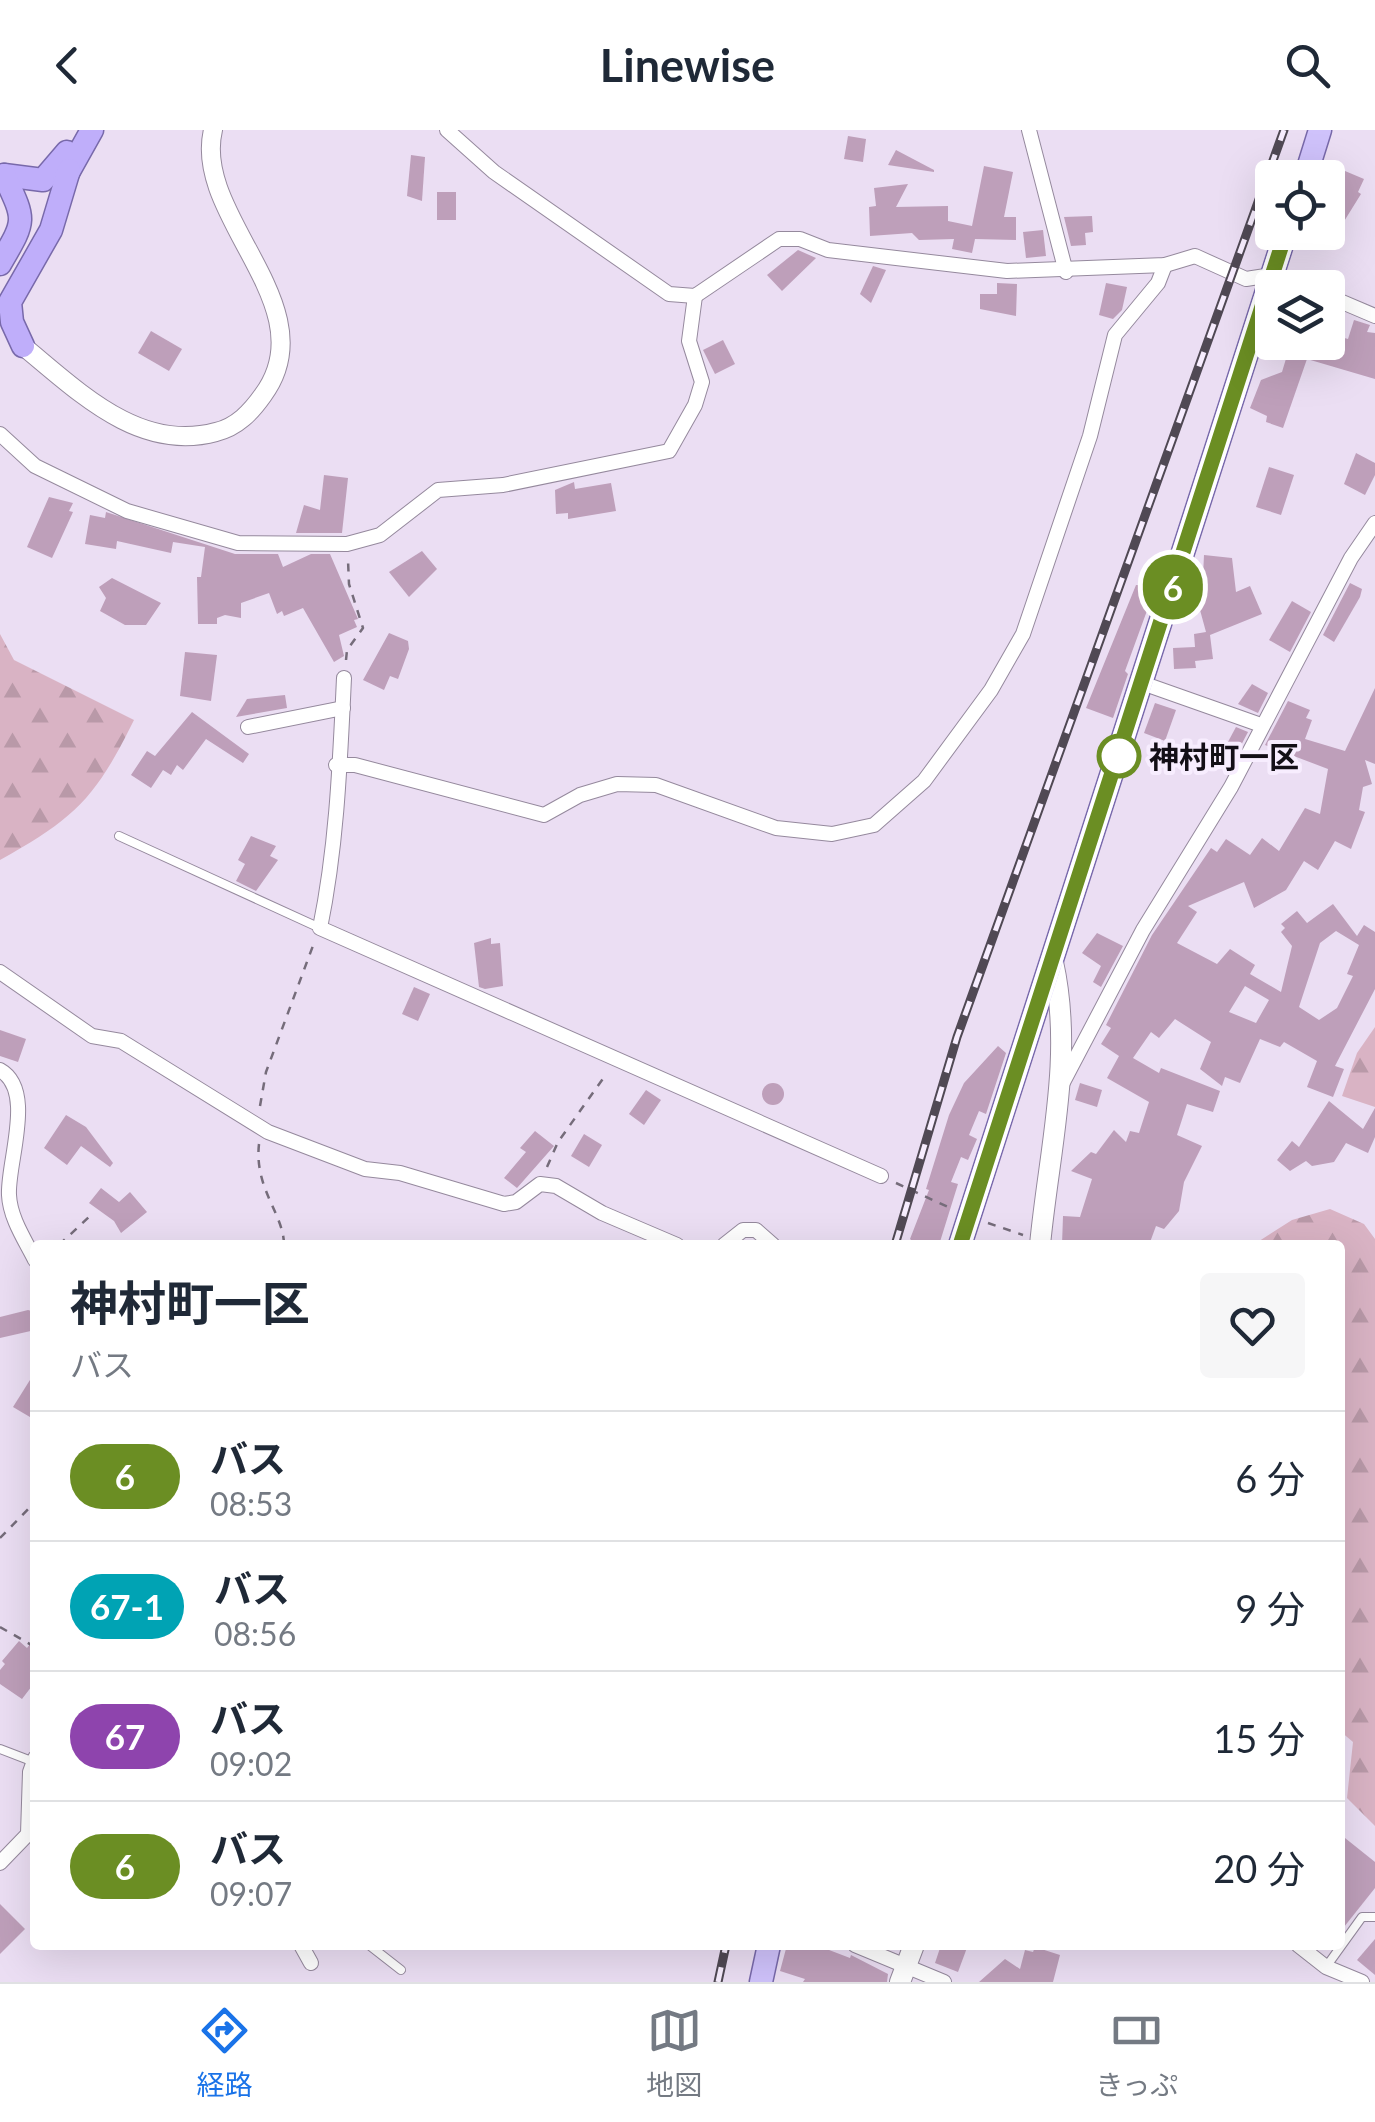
<!DOCTYPE html>
<html lang="ja">
<head>
<meta charset="utf-8">
<style>
  :root { --surface:#fff; --page:#f6f6f7; --text:#1f2937; --muted:#747a83; --line:#e0e1e3; --accent:#1a73e8 }
  body { margin:0; font-family:Lato,"Noto Sans JP",sans-serif; background:var(--page); color:var(--text); height:100vh; display:flex; flex-direction:column; font-size:38px; white-space:nowrap }
  * { box-sizing:border-box; margin:0 }
  p { font-size:32px; color:var(--muted) }
  .icon { flex:none; width:55px; height:55px; fill:none; stroke:currentColor; stroke-width:2; stroke-linecap:round; stroke-linejoin:round }
  .map { position:relative; flex:1; overflow:hidden }
  .sheet { position:absolute; left:30px; top:1110px; width:1315px; height:710px; display:flex; flex-direction:column; background:var(--surface); border-radius:10px; box-shadow:0 10px 40px #0002 }
  .sheet>* { flex:none }
  .badge { padding:0 20px; border-radius:32px; font-size:35px; line-height:65px }
  .buttons { position:absolute; left:1255px; top:30px; display:grid; gap:20px }
  .buttons a { display:grid; place-items:center; width:90px; height:90px; border-radius:10px; background:var(--surface); box-shadow:0 10px 40px #0002; font-size:50px }
  .map>.badge { position:absolute; translate:-50% -50%; box-shadow:0 0 0 5px #fff }
  .round { display:grid; place-items:center; flex:none; width:105px; height:105px; border-radius:10px; background:var(--page) }
  .head { display:flex; align-items:center; justify-content:space-between; height:170px; padding:0 40px }
  h1 { font-size:48px; font-weight:700; line-height:75px }
  ul { padding:0; list-style:none }
  li { display:flex; align-items:center; gap:30px; height:130px; padding:0 40px; border-top:2px solid var(--line) }
  li div { flex:1 }
  li b { display:block; font-size:38px }
  li em { font-style:normal }
  li .badge { min-width:110px; font-weight:700; text-align:center }
  header { display:flex; justify-content:space-between; align-items:center; height:130px; padding:0 40px; background:var(--surface); font-size:45px; font-weight:700 }
  .dock { display:flex; justify-content:space-around; align-items:center; height:140px; border-top:2px solid var(--line); background:var(--surface); font-size:28px; color:var(--muted) }
  .dock a { display:grid; justify-items:center; gap:5px }
  .dock .on { color:var(--accent) }
  .map>svg:first-child { display:block }
  .forest { fill:url(#forest-firs) }
  .building { fill:#be9fba; fill-rule:evenodd }
  .lines { fill:none; stroke-linecap:round; stroke-linejoin:round }
  .service-casing { stroke:#95899d; stroke-width:10 }
  .minor-casing { stroke:#95899d; stroke-width:16 }
  .tertiary-casing { stroke:#95899d; stroke-width:20 }
  .secondary-casing { stroke:#95899d; stroke-width:22 }
  .primary-casing { stroke:#7869aa; stroke-width:25 }
  .trunk-casing { stroke:#7869aa; stroke-width:25 }
  .path { stroke:#756c7a; stroke-width:2.5; stroke-dasharray:8 8; stroke-linecap:butt }
  .service { stroke:#fff; stroke-width:8 }
  .minor { stroke:#fff; stroke-width:14 }
  .tertiary { stroke:#fff; stroke-width:18 }
  .secondary { stroke:#fff; stroke-width:20 }
  .primary { stroke:#cfc2fb; stroke-width:22 }
  .trunk { stroke:#bfaefa; stroke-width:22 }
  .rail-casing { stroke:#504954; stroke-width:9 }
  .rail { stroke:#f7edfe; stroke-width:5; stroke-dasharray:15; stroke-linecap:butt }
  .line-casing { stroke:#fff; stroke-width:22 }
  .line { stroke:#6b8e23; stroke-width:15 }
  .stop-dot { fill:#fff; stroke:#6b8e23; stroke-width:5 }
  .labels { text-anchor:middle; dominant-baseline:central; stroke-width:8; stroke-linejoin:round; paint-order:stroke }
  .stop-label { font-size:30px; font-weight:bold; fill:#130f16; stroke:#f7edfe; text-anchor:start }
</style>
</head>
<body>
<header><svg class="icon" aria-label="back" viewBox="0 0 24 24"><path d="M15 5l-7 7 7 7"/></svg>Linewise<svg class="icon" aria-label="search" viewBox="0 0 24 24"><circle cx="10" cy="10" r="6"/><path d="M15 15l6 6"/></svg></header>
<div class="map">
<svg width="1375" height="1852" viewBox="0 0 1375 1852">
  <defs>
    <pattern id="forest-firs" width="22" height="20" patternUnits="userSpaceOnUse" patternTransform="scale(2.5)"><rect width="22" height="20" fill="#d9b3c4"/><path d="M5 1l3.5 6h-7zM16 11l3.5 6h-7z" fill="#b999a8"/></pattern>
  </defs>
  <rect width="100%" height="100%" fill="#ebdef3"/>
  <g class="forest">
    <path d="M0 504 14 530 134 590C96 667 76 688 0 730Z"/>
    <polygon points="1375,897 1375,977 1342,966 1357,923"/>
    <polygon points="1330,1079 1364,1094 1375,1109 1375,1696 1347,1668 1353,1612 1340,1601 1340,1115 1253,1115 1292,1090"/>
  </g>
  <g class="building">
    <polygon points="848,6 866,9 863,32 844,29"/>
    <polygon points="896,20 934,40 934,42 888,35"/>
    <polygon points="411,25 425,27 422,71 407,66"/>
    <polygon points="984,36 1013,42 1004,87 1016,87 1016,110 975,109 972,123 952,119 954,109 919,110 912,103 870,106 869,77 876,76 874,58 908,54 896,77 948,76 948,91 972,96"/>
    <polygon points="1345,41 1364,49 1358,62 1361,64 1343,93 1328,84 1328,57 1337,60"/>
    <rect x="437" y="62" width="19" height="28"/>
    <polygon points="1092,86 1093,102 1085,103 1086,115 1071,116 1064,87"/>
    <polygon points="1043,100 1046,126 1026,128 1023,102"/>
    <polygon points="798,120 816,128 782,161 767,145"/>
    <polygon points="873,136 886,140 871,173 860,164"/>
    <polygon points="997,153 1017,154 1016,186 980,179 980,164 997,164"/>
    <polygon points="1106,153 1127,157 1122,180 1113,189 1099,185"/>
    <polygon points="1354,190 1370,195 1367,202 1375,203 1375,249 1307,229 1283,298 1266,292 1267,286 1250,278 1261,250 1282,242 1291,212 1339,213 1341,207 1348,209"/>
    <polygon points="151,201 182,219 169,241 138,223"/>
    <polygon points="723,210 735,234 715,244 703,220"/>
    <polygon points="1356,323 1375,333 1375,345 1365,365 1344,354"/>
    <polygon points="1269,337 1294,345 1281,385 1256,377"/>
    <polygon points="324,345 348,348 342,403 296,403 304,375 320,380"/>
    <polygon points="574,352 575,359 611,353 616,381 568,389 568,383 556,384 555,360"/>
    <polygon points="49,367 73,373 69,381 73,382 52,428 27,417"/>
    <polygon points="106,382 235,424 278,424 283,437 311,424 330,424 358,489 354,490 357,497 339,505 344,526 334,532 303,478 284,486 282,481 277,484 269,463 241,473 241,488 225,485 217,488 217,494 198,494 197,447 201,447 205,417 173,412 171,423 117,411 116,419 85,414 90,385 105,388"/>
    <polygon points="422,421 437,439 409,467 389,442"/>
    <polygon points="1204,425 1232,428 1236,462 1250,456 1262,484 1210,505 1213,529 1195,531 1196,538 1174,539 1173,518 1195,517 1194,504 1206,502 1197,469 1202,467"/>
    <polygon points="112,448 161,473 146,495 125,495 100,481 106,468 99,457"/>
    <polygon points="1350,453 1362,459 1360,467 1334,512 1323,505"/>
    <polygon points="1136,455 1156,456 1125,541 1128,544 1113,588 1086,578"/>
    <polygon points="1292,471 1311,482 1290,522 1269,510"/>
    <polygon points="389,503 408,511 409,519 398,549 390,546 384,560 363,550"/>
    <polygon points="185,522 217,525 211,571 180,566"/>
    <polygon points="1252,554 1268,563 1258,583 1238,574"/>
    <path d="M1375 558V634L1365 630 1372 654 1363 657 1359 680 1365 682 1351 719 1335 711 1318 740 1304 731 1286 760 1254 778 1244 752 1188 776 1197 782 1177 813 1217 834 1230 819 1255 835 1250 844 1281 862 1292 816 1281 802 1285 798 1281 794 1297 781 1307 793 1333 774 1357 806 1364 795 1375 802V859L1335 936 1344 939 1333 967 1307 957 1317 931 1284 912 1280 917 1260 909 1240 953 1225 947 1222 956 1200 939 1211 912 1175 889 1159 908 1151 902 1133 928 1159 943 1161 938 1220 961 1213 982 1187 974 1177 1005 1202 1016 1184 1052 1179 1081 1164 1099 1156 1096 1149 1115H1062L1063 1086 1080 1087 1092 1049 1071 1041 1091 1022 1096 1024 1114 1000 1126 1012 1130 1001 1139 1003 1149 972 1107 948 1119 926 1101 914 1111 898 1106 895 1152 805 1211 718 1217 722 1226 709 1250 725 1262 708 1279 721 1305 678 1320 684 1328 639 1265 615 1288 571 1310 580 1306 588 1312 590 1305 609 1345 621ZM1336 801 1359 815 1347 844 1353 846 1337 878 1319 890 1299 877 1320 813ZM1245 856 1269 870 1256 893 1229 882Z"/>
    <polygon points="285,565 287,578 236,587 247,569"/>
    <polygon points="1155,573 1176,580 1165,611 1144,603"/>
    <polygon points="192,582 249,624 243,633 206,609 183,640 177,635 171,645 163,640 151,658 131,645 147,621 155,626"/>
    <polygon points="1236,597 1248,602 1228,640 1216,634"/>
    <polygon points="251,706 276,716 270,726 278,730 256,761 236,751 245,734 238,730"/>
    <polygon points="1097,803 1123,816 1101,857 1093,852 1101,836 1082,823"/>
    <polygon points="491,808 491,814 500,813 503,856 485,859 479,857 474,813"/>
    <polygon points="414,857 430,864 418,891 402,884"/>
    <polygon points="0,900 26,909 18,932 0,926"/>
    <polygon points="998,916 1006,923 986,984 979,981 969,1005 977,1009 968,1030 961,1027 951,1052 958,1054 939,1115 917,1115 910,1109 929,1060 926,1059 949,985 964,953"/>
    <circle cx="773" cy="964" r="11"/>
    <polygon points="1080,953 1102,960 1097,977 1075,970"/>
    <polygon points="646,960 661,970 644,995 629,984"/>
    <polygon points="1329,971 1363,999 1375,978 1375,1007 1368,1023 1346,1013 1334,1032 1312,1036 1306,1031 1290,1041 1277,1030 1292,1011 1299,1017"/>
    <polygon points="66,985 86,997 113,1033 110,1037 81,1016 67,1035 44,1018"/>
    <polygon points="535,1001 554,1016 517,1058 504,1048 526,1022 520,1018"/>
    <polygon points="584,1004 602,1015 589,1037 571,1026"/>
    <polygon points="101,1058 119,1072 130,1062 147,1082 121,1103 114,1091 89,1073"/>
    <polygon points="28,1180 35,1182 35,1200 0,1208 0,1187"/>
    <polygon points="35,1242 35,1290 13,1277"/>
    <polygon points="35,1508 35,1552 22,1569 0,1554 0,1540 5,1534 2,1531 19,1511 27,1518"/>
    <polygon points="1340,1704 1375,1732 1375,1758 1340,1802"/>
    <polygon points="0,1774 25,1799 0,1824"/>
    <polygon points="1375,1809 1375,1845 1357,1830"/>
    <polygon points="787,1815 816,1815 850,1828 851,1825 888,1844 887,1852 803,1852 805,1849 780,1841"/>
    <polygon points="941,1815 968,1815 958,1842 935,1833"/>
    <polygon points="1035,1817 1060,1825 1053,1852 979,1852 1005,1829 1020,1839 1025,1820 1033,1822"/>
  </g>
  <g class="lines">
    <defs>
      <g id="service">
        <polyline points="119,706 320,798"/>
        <polyline points="0,1619 34,1632"/>
        <polyline points="369,1815 401,1840"/>
        <polyline points="1326,1837 1362,1787 1375,1787"/>
      </g>
      <g id="minor">
        <polyline points="447,0 494,42 669,164 695,166 779,109 800,109 828,120 1007,141 1165,135 1195,126 1246,149 1272,145 1301,158"/>
        <polyline points="1029,0 1066,142"/>
        <polyline points="1328,166 1375,186"/>
        <polyline points="0,304 35,336 127,381 238,413 347,414 380,405 438,360 503,355 669,321 695,275 702,252 689,211 695,166"/>
        <path d="M344 548C340 632 337 715 320 798L881 1046"/>
        <polyline points="1142,553 1261,595"/>
        <polyline points="248,597 343,578"/>
        <polyline points="336,635 355,635 544,685 580,665 617,654 656,655 776,698 832,704 874,695 924,651 991,560 1023,504 1090,306 1115,205 1158,153 1165,135"/>
        <polyline points="0,842 92,906 121,911 268,1002 365,1039 400,1043 504,1074 516,1072 540,1054 556,1056 602,1083 677,1115"/>
        <path d="M0 940C36 960 7 1033 9 1065 10 1088 25 1110 35 1130"/>
        <polyline points="1061,956 1143,800 1231,657 1351,428 1375,393"/>
        <polyline points="724,1115 743,1100 756,1100 773,1115"/>
        <polyline points="0,1733 28,1704 30,1642 35,1628"/>
        <polyline points="301,1815 311,1833"/>
        <polyline points="855,1815 944,1852"/>
        <polyline points="1298,1815 1326,1837 1362,1852"/>
      </g>
      <path id="tertiary" d="M23 216C78 261 139 323 216 302 237 297 251 282 263 265 328 177 192 87 213 0"/>
      <g id="secondary">
        <path d="M1040 1115C1049 1020 1074 927 1053 832"/>
        <polyline points="900,1852 914,1815"/>
      </g>
      <g id="primary">
        <polyline points="1305,48 1320,0"/>
        <polyline points="960,1115 1286,102"/>
        <polyline points="761,1852 769,1815"/>
      </g>
      <g id="trunk">
        <polyline points="4,45 43,50 67,22"/>
        <polyline points="64,50 92,0"/>
        <path d="M0 134C26 89 26 92 4 45"/>
        <polyline points="23,216 12,192 10,172 51,100 69,40"/>
      </g>
    </defs>
    <use href="#service" class="service-casing"/>
    <use href="#minor" class="minor-casing"/>
    <use href="#tertiary" class="tertiary-casing"/>
    <use href="#secondary" class="secondary-casing"/>
    <use href="#primary" class="primary-casing"/>
    <use href="#trunk" class="trunk-casing"/>
    <g class="path">
      <polyline points="346,530 347,520 363,498 349,454 348,430"/>
      <polyline points="260,976 266,942 314,813"/>
      <path d="M259 1014C254 1059 284 1084 284 1115"/>
      <polyline points="547,1037 558,1012 607,943"/>
      <polyline points="896,1053 948,1077"/>
      <polyline points="988,1093 1023,1105"/>
      <polyline points="59,1115 90,1086"/>
      <polyline points="0,1408 35,1372"/>
      <polyline points="0,1497 35,1517"/>
    </g>
    <use href="#service" class="service"/>
    <use href="#minor" class="minor"/>
    <use href="#tertiary" class="tertiary"/>
    <use href="#secondary" class="secondary"/>
    <use href="#primary" class="primary"/>
    <use href="#trunk" class="trunk"/>
    <defs>
      <g id="rail">
        <polyline points="895,1115 957,907 1284,0"/>
        <polyline points="718,1852 726,1815"/>
      </g>
    </defs>
    <use href="#rail" class="rail-casing"/>
    <use href="#rail" class="rail"/>
  </g>
  <g class="lines">
    <defs>
      <polyline id="line" points="960,1115 1286,102"/>
    </defs>
    <use href="#line" class="line-casing"/>
    <use href="#line" class="line"/>
  </g>
  <circle class="stop-dot" cx="1119" cy="626" r="20"/>
  <g class="labels">
    <g class="stop-label">
      <text x="1149" y="626">神村町一区</text>
    </g>
  </g>
</svg>
<div class="buttons">
<a><svg class="icon" aria-label="locate" viewBox="0 0 24 24"><circle cx="12" cy="12" r="6"/><path d="M12 2v4M12 18v4M2 12h4M18 12h4"/></svg></a>
<a><svg class="icon" aria-label="layers" viewBox="0 0 24 24"><path d="M12 4l9 5-9 5-9-5zM3 14l9 5 9-5"/></svg></a>
</div>
<b class="badge" style="left:1173px;top:457px;background:#6b8e23;color:#fff">6</b>
<section class="sheet">
<div class="head"><div><h1>神村町一区</h1><p>バス</p></div><a class="round"><svg class="icon" aria-label="heart" viewBox="0 0 24 24"><path d="M12 20l-8-8c-3-5 5-10 8-4 3-6 11-1 8 4z"/></svg></a></div>
<ul>
<li><span class="badge" style="background:#6b8e23;color:#fff">6</span><div><b>バス</b><p>08:53</p></div><em>6 分</em></li>
<li><span class="badge" style="background:#00a3b4;color:#fff">67-1</span><div><b>バス</b><p>08:56</p></div><em>9 分</em></li>
<li><span class="badge" style="background:#8e44ad;color:#fff">67</span><div><b>バス</b><p>09:02</p></div><em>15 分</em></li>
<li><span class="badge" style="background:#6b8e23;color:#fff">6</span><div><b>バス</b><p>09:07</p></div><em>20 分</em></li>
</ul>
</section>
</div>
<nav class="dock">
<a class="on"><svg class="icon" aria-label="directions" viewBox="0 0 24 24"><path d="M12 3l9 9-9 9-9-9zM9 14v-3h6M13 9l2 2-2 2"/></svg>経路</a>
<a><svg class="icon" aria-label="map" viewBox="0 0 24 24"><path d="M3 6l6-2 6 2 6-2v14l-6 2-6-2-6 2zM9 4v14M15 6v14"/></svg>地図</a>
<a><svg class="icon" aria-label="tickets" viewBox="0 0 24 24"><path d="M3 7h18v10H3zM15 7v10"/></svg>きっぷ</a>
</nav>
</body>
</html>
